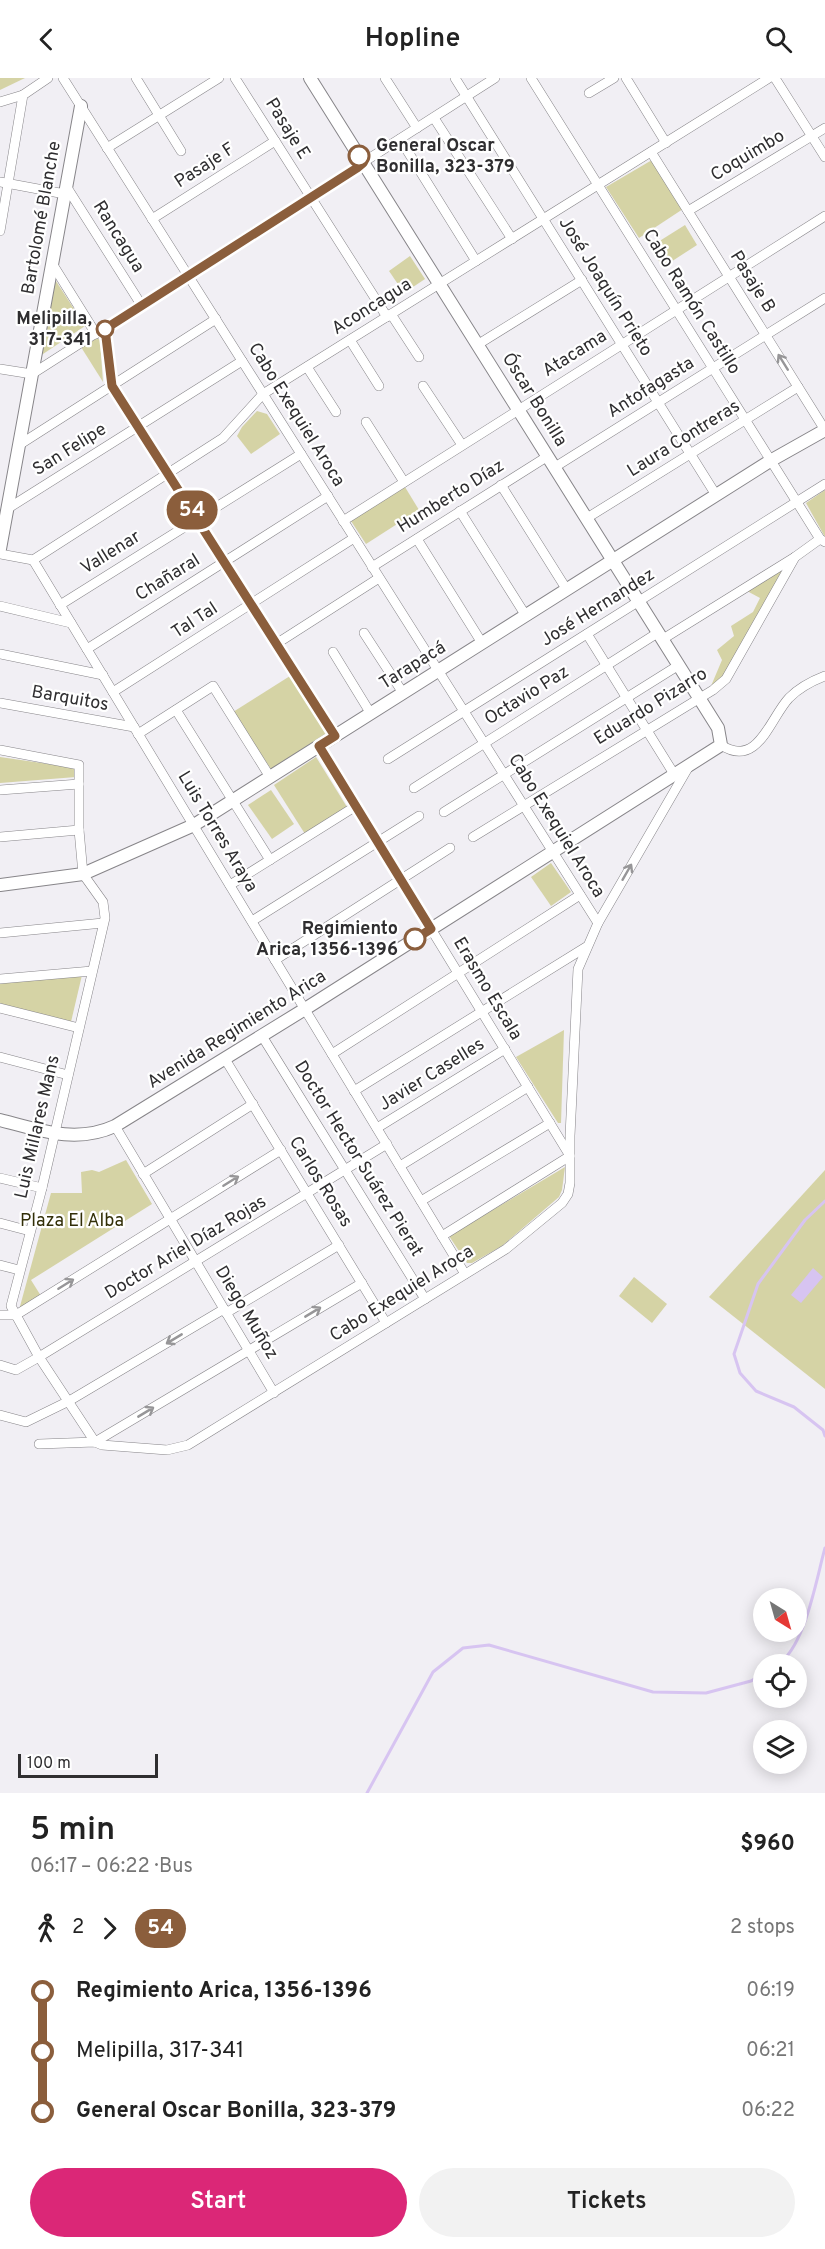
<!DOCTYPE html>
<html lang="en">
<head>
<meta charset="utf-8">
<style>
  :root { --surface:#fff; --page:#f2f2f2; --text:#222; --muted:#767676; --accent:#db2777 }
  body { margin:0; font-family:Overpass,sans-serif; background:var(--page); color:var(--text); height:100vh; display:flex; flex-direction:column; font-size:22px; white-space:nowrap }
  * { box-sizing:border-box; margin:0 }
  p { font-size:20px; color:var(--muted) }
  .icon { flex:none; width:33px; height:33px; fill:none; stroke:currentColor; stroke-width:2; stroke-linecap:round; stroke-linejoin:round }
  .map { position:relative; height:1715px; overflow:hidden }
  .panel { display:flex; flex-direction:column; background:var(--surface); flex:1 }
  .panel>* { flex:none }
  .badge { padding:0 12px; border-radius:20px; font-size:21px; line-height:39px }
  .needle { width:39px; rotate:143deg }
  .controls { position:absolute; left:753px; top:1510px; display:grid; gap:12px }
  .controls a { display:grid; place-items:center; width:54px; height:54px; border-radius:50%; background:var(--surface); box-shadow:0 3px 15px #0003; font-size:30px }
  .scale { position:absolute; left:18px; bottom:15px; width:140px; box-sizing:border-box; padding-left:6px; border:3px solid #2f2e30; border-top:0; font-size:16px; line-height:21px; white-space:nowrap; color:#2f2e30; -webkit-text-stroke:4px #fff; paint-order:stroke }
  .map>.badge { position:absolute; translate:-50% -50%; box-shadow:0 0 0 3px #fff }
  .legs { display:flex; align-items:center; gap:9px; height:66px; padding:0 30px; font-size:20px }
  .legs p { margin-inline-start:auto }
  .headline { display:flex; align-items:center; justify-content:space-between; height:102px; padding:0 30px }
  h1 { font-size:33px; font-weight:600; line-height:45px }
  .button { display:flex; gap:12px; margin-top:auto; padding:12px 30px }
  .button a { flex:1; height:69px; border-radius:36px; background:var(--accent); color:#fff; font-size:24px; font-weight:600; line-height:69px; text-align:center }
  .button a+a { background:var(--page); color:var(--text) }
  ul { padding:0 30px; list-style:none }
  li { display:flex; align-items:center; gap:21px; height:60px; font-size:22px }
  li i { display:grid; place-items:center; width:9px; height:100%; margin:0 8px; background:currentColor }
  li i::after { content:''; width:15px; height:15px; margin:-8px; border:4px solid; border-radius:50%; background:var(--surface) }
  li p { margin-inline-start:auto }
  li:first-child i { background:linear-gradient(#0000 50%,currentColor 0) }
  li:last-child i { background:linear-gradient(currentColor 50%,#0000 0) }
  header { display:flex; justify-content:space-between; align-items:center; height:78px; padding:0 30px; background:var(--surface); font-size:27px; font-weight:600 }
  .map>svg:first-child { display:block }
  .green { fill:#d5d3a5 }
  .water { fill:#d7c4f1 }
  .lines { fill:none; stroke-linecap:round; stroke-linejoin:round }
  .stream { stroke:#d7c4f1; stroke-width:3 }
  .minor-casing { stroke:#878589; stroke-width:10 }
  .tertiary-casing { stroke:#878589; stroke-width:14 }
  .minor { stroke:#fff; stroke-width:9 }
  .tertiary { stroke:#fff; stroke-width:12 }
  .oneway { stroke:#979698 }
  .line-1-casing { stroke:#fff; stroke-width:14 }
  .line-1 { stroke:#8b5e3c; stroke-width:9 }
  .stop-1-dot { fill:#fff; stroke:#8b5e3c; stroke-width:3 }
  .labels { text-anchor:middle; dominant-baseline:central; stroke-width:4.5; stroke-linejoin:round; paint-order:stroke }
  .street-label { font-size:18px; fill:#2f2e30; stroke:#fff }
  .stop-label { font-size:18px; font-weight:bold; fill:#2f2e30; stroke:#fff; text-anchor:end }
  .park-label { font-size:18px; fill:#322f08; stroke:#fff }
</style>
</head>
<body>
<header><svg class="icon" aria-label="back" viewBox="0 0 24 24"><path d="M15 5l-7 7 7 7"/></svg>Hopline<svg class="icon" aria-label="search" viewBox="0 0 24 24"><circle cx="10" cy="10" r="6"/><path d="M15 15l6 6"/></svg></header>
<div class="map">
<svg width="825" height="1715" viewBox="0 0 825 1715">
  <rect width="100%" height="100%" fill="#f1eff4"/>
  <g class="green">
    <polygon points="0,0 25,0 0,12"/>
    <polygon points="652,82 683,131 639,160 606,109"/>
    <polygon points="685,147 697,167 663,189 650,169"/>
    <polygon points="410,178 425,201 404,215 389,193"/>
    <polygon points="54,200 85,248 37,280"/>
    <polygon points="97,260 100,262 103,304 81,269"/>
    <polygon points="257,333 267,336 280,356 251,376 237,358 242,349"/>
    <polygon points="405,409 419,432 366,466 351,443"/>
    <polygon points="825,412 825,459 806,425"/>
    <polygon points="784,489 724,600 711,608 722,582 717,572 734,558 731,548 753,534 760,520 747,513"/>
    <polygon points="290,598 327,655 271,691 233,634"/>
    <polygon points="0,679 76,690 76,699 0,705"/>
    <polygon points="316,679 347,729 305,756 274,707"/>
    <polygon points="271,712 294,746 272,761 248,727"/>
    <polygon points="551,785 571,814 551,828 531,799"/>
    <polygon points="82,897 71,944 0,927 0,905"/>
    <polygon points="564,952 561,1045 558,1045 516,979"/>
    <polygon points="126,1082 152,1126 31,1202 41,1218 19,1232 51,1115 82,1115 81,1094 92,1092 99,1094"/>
    <polygon points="565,1089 562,1112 559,1119 502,1168 472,1185 467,1185 449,1158"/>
    <polygon points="825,1092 825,1311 709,1219"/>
    <polygon points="634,1199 667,1226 652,1245 619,1218"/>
  </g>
  <polygon class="water" points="813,1190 823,1199 801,1225 791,1217"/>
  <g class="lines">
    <g class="stream">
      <polyline points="825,1123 805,1142 758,1206 734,1276 740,1295 756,1313 794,1329 823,1352 825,1358"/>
      <path d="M777 1587C805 1570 816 1502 825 1470"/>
      <polyline points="367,1715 433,1594 463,1570 489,1567 653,1614 706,1615 751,1603 764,1595"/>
    </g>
    <defs>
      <g id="minor">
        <polyline points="63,0 598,845"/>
        <polyline points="136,0 181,73"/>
        <polyline points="235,0 387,239"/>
        <polyline points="385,0 417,50"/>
        <polyline points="455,0 716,417"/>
        <polyline points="531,0 820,461 825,464"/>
        <polyline points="626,0 666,65"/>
        <polyline points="775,0 825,79"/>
        <polyline points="589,15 614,0"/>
        <polyline points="0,24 23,17"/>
        <polyline points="434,40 512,161"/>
        <polyline points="400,61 476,183"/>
        <polyline points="107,70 219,0"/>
        <polyline points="651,74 825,352"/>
        <polyline points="0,104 65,116"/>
        <polyline points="66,108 142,228"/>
        <polyline points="688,133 825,50"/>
        <polyline points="152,141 275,63"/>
        <polyline points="0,153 23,17 48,0"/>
        <polyline points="53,187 96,256"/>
        <polyline points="391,236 419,279"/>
        <polyline points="105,251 112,308 335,658"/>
        <polyline points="350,262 379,308"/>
        <polyline points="477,267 582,202"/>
        <polyline points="307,289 336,334"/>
        <polyline points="0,291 32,296 495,0"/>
        <polyline points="423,308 462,367"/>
        <polyline points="366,344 404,404"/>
        <polyline points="19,367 216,241"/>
        <polyline points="555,389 825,220"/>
        <polyline points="501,407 567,512"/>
        <polyline points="7,431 242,283"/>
        <polyline points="460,433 526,538"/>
        <polyline points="587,440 798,309"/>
        <polyline points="343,443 825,138"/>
        <polyline points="417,461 482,565"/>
        <polyline points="0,476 33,482 223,360 263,316 769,0"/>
        <polyline points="33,482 465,1196"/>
        <polyline points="372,489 548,378"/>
        <polyline points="60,527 301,376"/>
        <polyline points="0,528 71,545"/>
        <polyline points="364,555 403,615"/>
        <polyline points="587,556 674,696"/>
        <polyline points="663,561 795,479 820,461"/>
        <polyline points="276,566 379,500"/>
        <polyline points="87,571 328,418"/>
        <polyline points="333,574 371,636"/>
        <polyline points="0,576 103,597"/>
        <polyline points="113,614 354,460"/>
        <polyline points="0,625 134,649"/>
        <polyline points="176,632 270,782"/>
        <polyline points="138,656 213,608 270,699"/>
        <path d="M721 667C758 691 770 640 789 620 799 610 812 603 825 598"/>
        <polyline points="319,668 570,1078 442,1158"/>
        <polyline points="0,672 79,687 79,752 83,796 103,824 105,840 42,1110 11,1228 39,1279 95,1364"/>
        <polyline points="388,681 825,406"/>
        <polyline points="414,710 659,554"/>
        <polyline points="0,712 79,706"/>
        <polyline points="444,734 679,587"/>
        <polyline points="0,759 79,752"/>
        <polyline points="473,759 713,612 726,601 795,479"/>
        <polyline points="230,807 356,728"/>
        <polyline points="252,843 419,738"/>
        <polyline points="0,855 103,845"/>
        <polyline points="275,882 450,770"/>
        <polyline points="0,901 92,893"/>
        <polyline points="0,930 79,950"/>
        <polyline points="262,958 425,1221"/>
        <polyline points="332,976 580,817"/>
        <polyline points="0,979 68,997"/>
        <polyline points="225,981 386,1245"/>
        <polyline points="354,1013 586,869"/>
        <polyline points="115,1048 274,1315"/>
        <polyline points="377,1050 505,971"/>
        <polyline points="400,1088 528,1009"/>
        <polyline points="143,1096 253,1026"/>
        <polyline points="0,1100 42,1110"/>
        <polyline points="421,1123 550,1045"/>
        <polyline points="0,1145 30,1153"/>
        <polyline points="0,1187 19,1192"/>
        <polyline points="226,1235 339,1167"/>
        <polyline points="0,1237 16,1237 281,1072"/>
        <polyline points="0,1287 16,1292 39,1279 387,1066"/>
        <polyline points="0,1337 26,1344 69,1323 224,1231"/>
        <polyline points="95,1364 362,1205"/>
        <polyline points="39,1366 95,1364 102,1367 167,1372 188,1367 506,1171 562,1125 568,1116 570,1105 570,1058 578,891 598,845 689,688"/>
      </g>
      <g id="tertiary">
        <polyline points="0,471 81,28"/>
        <polyline points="0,807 83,796 194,747 770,383 825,352"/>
        <path d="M0 1042C39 1052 76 1066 115 1048L305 931 721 667 718 650 310 0"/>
      </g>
    </defs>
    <use href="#minor" class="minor-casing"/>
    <use href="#tertiary" class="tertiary-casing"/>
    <use href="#minor" class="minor"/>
    <use href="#tertiary" class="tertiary"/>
  </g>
  <defs><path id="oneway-shaft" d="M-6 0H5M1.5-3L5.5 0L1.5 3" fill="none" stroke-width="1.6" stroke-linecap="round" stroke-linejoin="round" transform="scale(1.5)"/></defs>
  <g class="oneway">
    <use href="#oneway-shaft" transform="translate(783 284) rotate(-122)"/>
    <use href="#oneway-shaft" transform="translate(627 794) rotate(-60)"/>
    <use href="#oneway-shaft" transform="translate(231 1103) rotate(-32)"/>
    <use href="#oneway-shaft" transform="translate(66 1206) rotate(-32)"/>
    <use href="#oneway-shaft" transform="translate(313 1234) rotate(-31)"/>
    <use href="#oneway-shaft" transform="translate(174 1261) rotate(149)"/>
    <use href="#oneway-shaft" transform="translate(146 1334) rotate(-31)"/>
  </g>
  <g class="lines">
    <defs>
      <polyline id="line-1" points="359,78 363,85 357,90 105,251 112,308 335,658 319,668 431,851 415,861"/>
    </defs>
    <use href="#line-1" class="line-1-casing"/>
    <use href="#line-1" class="line-1"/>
  </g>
  <g class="stop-1-dot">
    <circle cx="359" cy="78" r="10"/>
    <circle cx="105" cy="251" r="8"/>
    <circle cx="415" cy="861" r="10"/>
  </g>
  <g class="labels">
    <g class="street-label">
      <text transform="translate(287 51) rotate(58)">Pasaje E</text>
      <text transform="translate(748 78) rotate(-31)">Coquimbo</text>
      <text transform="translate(205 88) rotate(-33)">Pasaje F</text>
      <text transform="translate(42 140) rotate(-80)">Bartolomé Blanche</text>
      <text transform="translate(118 159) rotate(58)">Rancagua</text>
      <text transform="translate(752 204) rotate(58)">Pasaje B</text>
      <text transform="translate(605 209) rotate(58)">José Joaquín Prieto</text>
      <text transform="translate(691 224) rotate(58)">Cabo Ramón Castillo</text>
      <text transform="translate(372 229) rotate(-32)">Aconcagua</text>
      <text transform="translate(575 276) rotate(-32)">Atacama</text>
      <text transform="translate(651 310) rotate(-32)">Antofagasta</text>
      <text transform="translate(534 322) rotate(58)">Óscar Bonilla</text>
      <text transform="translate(296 337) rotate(58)">Cabo Exequiel Aroca</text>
      <text transform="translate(684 361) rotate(-32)">Laura Contreras</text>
      <text transform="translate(70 372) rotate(-32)">San Felipe</text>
      <text transform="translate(451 419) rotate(-32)">Humberto Díaz</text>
      <text transform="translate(111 475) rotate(-32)">Vallenar</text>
      <text transform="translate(168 500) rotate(-32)">Chañaral</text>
      <text transform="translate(598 530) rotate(-32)">José Hernandez</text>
      <text transform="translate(195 543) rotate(-33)">Tal Tal</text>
      <text transform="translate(413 588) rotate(-32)">Tarapacá</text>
      <text transform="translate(527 618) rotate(-32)">Octavio Paz</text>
      <text transform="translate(70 621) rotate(10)">Barquitos</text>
      <text transform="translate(651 629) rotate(-32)">Eduardo Pizarro</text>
      <text transform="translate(556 748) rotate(58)">Cabo Exequiel Aroca</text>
      <text transform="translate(217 754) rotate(59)">Luis Torres Araya</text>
      <text transform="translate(487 911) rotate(59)">Erasmo Escala</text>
      <text transform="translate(237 952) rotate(-32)">Avenida Regimiento Arica</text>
      <text transform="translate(432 997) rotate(-32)">Javier Caselles</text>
      <text transform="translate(38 1049) rotate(-77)">Luis Millares Mans</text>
      <text transform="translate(358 1081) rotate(58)">Doctor Hector Suárez Pierat</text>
      <text transform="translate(320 1104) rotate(58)">Carlos Rosas</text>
      <text transform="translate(186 1170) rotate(-31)">Doctor Ariel Díaz Rojas</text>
      <text transform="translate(402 1216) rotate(-32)">Cabo Exequiel Aroca</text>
      <text transform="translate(246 1235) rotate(59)">Diego Muñoz</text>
    </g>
    <g class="stop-label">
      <text x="376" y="68" text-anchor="start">General Oscar<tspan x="376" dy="21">Bonilla, 323-379</tspan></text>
      <text x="92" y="241">Melipilla,<tspan x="92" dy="21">317-341</tspan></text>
      <text x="398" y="851">Regimiento<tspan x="398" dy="21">Arica, 1356-1396</tspan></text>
    </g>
    <g class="park-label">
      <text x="72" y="1143">Plaza El Alba</text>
    </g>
  </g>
</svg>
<div class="controls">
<a><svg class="needle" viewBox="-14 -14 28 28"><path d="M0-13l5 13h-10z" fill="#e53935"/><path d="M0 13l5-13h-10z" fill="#767676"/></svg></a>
<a><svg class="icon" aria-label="locate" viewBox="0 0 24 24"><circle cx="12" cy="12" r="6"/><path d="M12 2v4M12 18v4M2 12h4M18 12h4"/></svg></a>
<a><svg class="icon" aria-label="layers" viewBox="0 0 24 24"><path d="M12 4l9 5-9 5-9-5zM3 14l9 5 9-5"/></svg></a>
</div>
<div class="scale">100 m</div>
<b class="badge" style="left:192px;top:432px;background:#8b5e3c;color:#fff">54</b>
</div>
<section class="panel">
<div class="headline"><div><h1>5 min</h1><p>06:17 – 06:22 · Bus</p></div><b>$960</b></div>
<div class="legs"><svg class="icon" aria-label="walk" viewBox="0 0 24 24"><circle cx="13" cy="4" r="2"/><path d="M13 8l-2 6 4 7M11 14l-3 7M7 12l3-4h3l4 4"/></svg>2<svg class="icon" aria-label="forward" viewBox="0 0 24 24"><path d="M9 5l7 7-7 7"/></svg><b class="badge" style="background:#8b5e3c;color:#fff">54</b><p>2 stops</p></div>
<ul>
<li><i style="color:#8b5e3c"></i><b>Regimiento Arica, 1356-1396</b><p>06:19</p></li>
<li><i style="color:#8b5e3c"></i><span>Melipilla, 317-341</span><p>06:21</p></li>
<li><i style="color:#8b5e3c"></i><b>General Oscar Bonilla, 323-379</b><p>06:22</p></li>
</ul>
<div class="button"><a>Start</a><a>Tickets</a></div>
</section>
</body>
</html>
